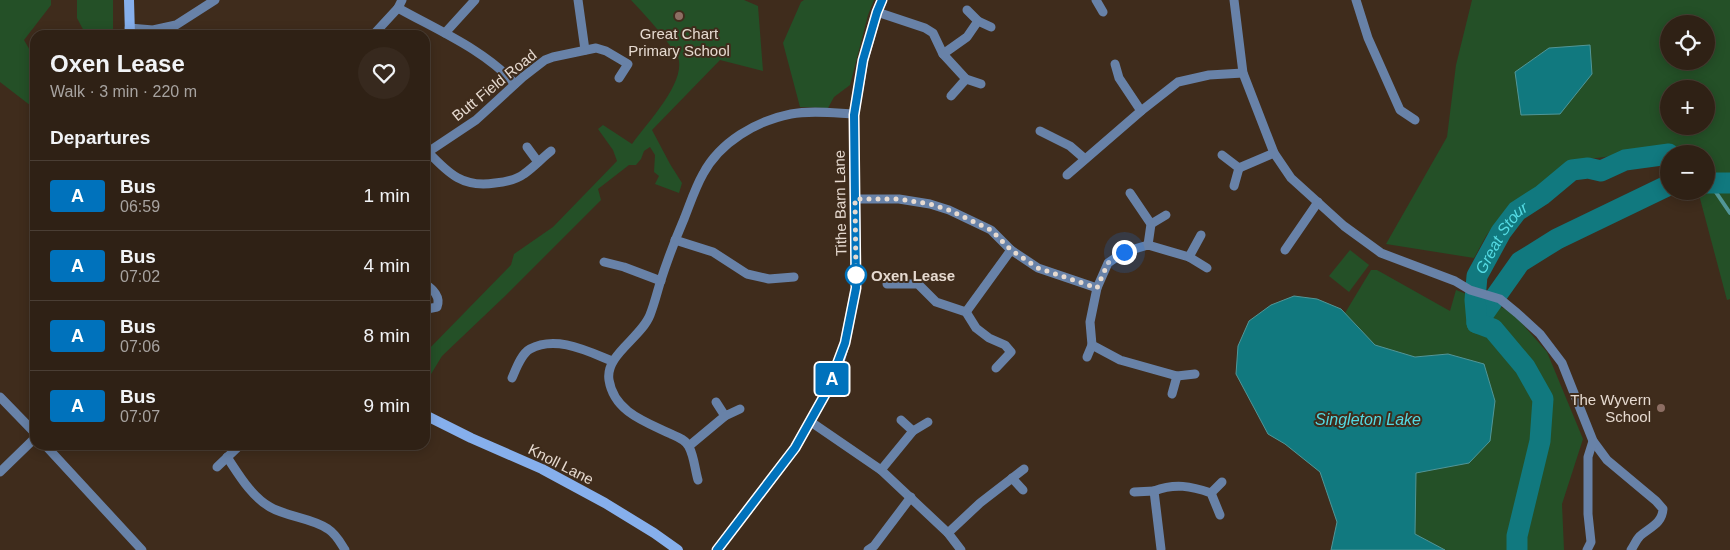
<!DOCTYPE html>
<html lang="en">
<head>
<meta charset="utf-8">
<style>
  :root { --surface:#2f2115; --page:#37291e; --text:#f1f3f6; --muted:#a7a3a0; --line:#4a3e34 }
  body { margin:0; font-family:Arial,sans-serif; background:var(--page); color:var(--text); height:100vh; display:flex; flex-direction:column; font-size:19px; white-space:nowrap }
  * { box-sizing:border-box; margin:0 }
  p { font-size:16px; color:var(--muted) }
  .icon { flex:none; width:28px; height:28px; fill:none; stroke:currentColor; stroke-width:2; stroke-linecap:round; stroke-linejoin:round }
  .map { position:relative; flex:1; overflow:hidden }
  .panel { position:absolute; left:30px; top:30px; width:400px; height:420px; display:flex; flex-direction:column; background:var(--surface); border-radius:15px; box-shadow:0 2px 12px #0003,0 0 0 1px var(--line) }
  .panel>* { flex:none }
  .badge { padding:0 10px; border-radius:4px; font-size:18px; line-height:32px }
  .controls { position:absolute; left:1660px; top:15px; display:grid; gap:10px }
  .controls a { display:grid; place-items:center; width:55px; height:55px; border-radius:50%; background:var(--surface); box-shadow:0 2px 12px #0003,0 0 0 1px var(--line); font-size:25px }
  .you { position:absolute; width:25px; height:25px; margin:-12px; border:4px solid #fff; border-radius:50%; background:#1a73e8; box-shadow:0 0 0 8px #1a73e833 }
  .map>.badge { position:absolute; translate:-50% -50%; box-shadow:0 0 0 2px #fff }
  h2 { padding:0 20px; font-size:19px; line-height:45px }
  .round { display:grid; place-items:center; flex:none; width:52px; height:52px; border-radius:26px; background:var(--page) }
  .head { display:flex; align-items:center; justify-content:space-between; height:85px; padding:0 20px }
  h1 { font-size:24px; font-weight:600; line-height:38px }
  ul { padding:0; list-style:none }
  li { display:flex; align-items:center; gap:15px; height:70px; padding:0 20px; border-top:1px solid var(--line) }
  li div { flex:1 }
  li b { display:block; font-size:19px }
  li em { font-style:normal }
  li .badge { min-width:55px; font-weight:700; text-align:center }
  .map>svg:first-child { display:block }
  .green { fill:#245027; fill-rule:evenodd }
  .water { fill:#11797f; stroke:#519697 }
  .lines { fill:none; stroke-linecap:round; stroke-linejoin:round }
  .stream { stroke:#519697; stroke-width:4 }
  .river { stroke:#11797f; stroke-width:21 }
  .street { stroke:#6882a8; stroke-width:9 }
  .secondary { stroke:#86afec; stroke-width:10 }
  .line-casing { stroke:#fff; stroke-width:11 }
  .line { stroke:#0072bc; stroke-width:8 }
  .walk { stroke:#e6dad0; stroke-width:5; stroke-dasharray:0 9 }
  .education-dot { fill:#8d6e63; stroke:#3f2c1c; stroke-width:2 }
  .stop-dot { fill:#fff; stroke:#0072bc; stroke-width:2.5 }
  .labels { text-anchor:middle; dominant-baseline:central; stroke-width:4; stroke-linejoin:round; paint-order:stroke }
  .poi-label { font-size:15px; fill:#e6dad0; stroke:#3f2c1c }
  .street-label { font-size:15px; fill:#e6dad0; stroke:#3f2c1c }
  .stop-label { font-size:15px; font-weight:bold; fill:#e6dad0; stroke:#3f2c1c; text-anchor:start }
  .water-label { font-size:16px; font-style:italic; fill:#54dae3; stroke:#3f2c1c }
</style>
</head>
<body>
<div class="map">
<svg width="1730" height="550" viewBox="0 0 1730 550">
  <rect width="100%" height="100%" fill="#3f2c1c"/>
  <g class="green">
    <polygon points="0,0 51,0 51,5 24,40 35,59 35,109 0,82"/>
    <polygon points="77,0 113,0 113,35 86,35 77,18"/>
    <path d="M631 0H744L758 6 763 71 720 60 652 130 670 164 682 183 679 193 655 184 659 176 654 172 655 155 650 147 644 151 641 159 636 165H629L598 189 601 200 504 297 442 356 425 384V353L511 265 514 254 553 227 617 161 613 150 598 129 603 125 632 144C646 124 687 82 678 57 677 54 673 50 671 47 659 30 645 15 631 0Z"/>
    <polygon points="804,0 874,0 868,15 850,85 834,97 828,108 800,107 783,43 801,2"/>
    <path d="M1472 0H1730V299L1727 300 1698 191H1706V154H1688L1686 147 1588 159 1565 165 1554 177 1509 205 1486 236 1474 258 1386 244 1447 137 1456 65ZM1669 24H1706V61H1669ZM1669 89H1706V126H1669Z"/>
    <polygon points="1350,250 1369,265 1349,292 1329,276"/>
    <polygon points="1371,270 1377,270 1450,311 1456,290 1511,311 1547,352 1583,439 1562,504 1564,550 1445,550 1415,534 1416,473 1469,463 1495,401 1484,364 1448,354 1415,357 1375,345 1345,313"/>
  </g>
  <g class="water">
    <polygon points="1590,45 1592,74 1560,114 1521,115 1515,72 1549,48"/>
    <polygon points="1294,296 1317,299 1341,309 1375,345 1415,357 1448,354 1484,364 1495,401 1490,441 1469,463 1416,473 1415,534 1445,550 1331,550 1337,522 1320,472 1285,444 1268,434 1236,374 1238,346 1249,321 1271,305"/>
  </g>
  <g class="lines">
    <polyline class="stream" points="1706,184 1711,185 1730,213"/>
    <g class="river">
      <polyline points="1706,183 1730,183"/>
      <polyline points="1477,323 1520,262 1557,239 1669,185"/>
      <path id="s1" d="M1517 550V536L1540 441 1543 399 1525 367 1493 329 1477 323 1475 300 1477 276 1501 232 1517 211 1542 195 1572 170 1588 168 1601 171 1625 160 1669 154"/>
    </g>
    <g class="street">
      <polyline points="578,0 585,50"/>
      <polyline points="1096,0 1103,12"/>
      <path d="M1234 0 1243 73 1274 153 1291 178 1344 226 1381 253 1455 281 1470 290 1500 299 1517 313 1540 334 1562 363 1593 441 1607 460 1656 501 1663 509C1662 524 1650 527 1640 536 1636 540 1634 546 1631 550"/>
      <polyline points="1356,0 1368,38 1400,110 1415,120"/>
      <path d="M398 8C437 30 485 50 515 84"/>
      <polyline points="967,10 978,21 991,27"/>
      <polyline points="877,12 925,28 933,33 943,54 966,79 981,84"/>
      <polyline points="129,28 153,30 176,25 215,0"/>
      <polyline points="445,33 475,0"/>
      <polyline points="374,34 398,8 402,0"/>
      <polyline points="943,54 967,37 978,21"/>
      <polyline points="1115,64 1119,78 1141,111"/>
      <polyline points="951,96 966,79"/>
      <polyline points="1040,131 1070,146 1085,159"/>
      <polyline points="527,147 538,162"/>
      <path d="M428 152C449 174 463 188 495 183 505 182 516 180 524 174 534 167 542 158 551 151"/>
      <polyline points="425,154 476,120 523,77 545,60 553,57 596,48 606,51 628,64 619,78"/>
      <polyline points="1222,155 1239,168 1234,186"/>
      <polyline points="1239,168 1274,153"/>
      <polyline points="1067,175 1141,111 1178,82 1209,75 1243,73"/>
      <polyline points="1130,193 1151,224 1148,245"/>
      <polyline points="855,199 899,199 930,204 949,210 991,230 1011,250 1038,268 1097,288"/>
      <polyline points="1151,224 1166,215"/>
      <polyline points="675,240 713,252 747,274 769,279 794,277"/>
      <polyline points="1285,250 1318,202"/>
      <polyline points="1189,257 1201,235"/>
      <polyline points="604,262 624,267 661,281"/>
      <path d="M425 284C433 289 441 297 437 307L427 309 425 307"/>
      <polyline points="887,284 918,284 936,302 966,312 976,328 989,338 1005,345 1011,352 996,368"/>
      <polyline points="966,312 1011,250"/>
      <polyline points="1087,357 1092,345"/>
      <polyline points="1195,374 1177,376 1120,360 1092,345 1090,322 1097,288 1108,263 1124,252 1148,245 1189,257 1207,268"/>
      <path d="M512 378C516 369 521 354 530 349 556 335 587 351 612 361"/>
      <polyline points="1172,394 1177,376"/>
      <polyline points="0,397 35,433"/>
      <polyline points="716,402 725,416"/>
      <polyline points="901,420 913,431"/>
      <polyline points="811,422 881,470 948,533 961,550"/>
      <polyline points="45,445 142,550"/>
      <polyline points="689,446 725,416 740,409"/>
      <path d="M227 457C239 475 251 496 270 507 287 517 313 518 328 529 336 534 340 542 345 550"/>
      <polyline points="217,467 238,447"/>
      <polyline points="881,470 913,431 928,422"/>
      <polyline points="0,472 35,438"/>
      <polyline points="1012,478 1023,490"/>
      <path d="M698 480C695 470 694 456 689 447 686 440 678 437 671 434 646 422 614 412 609 380 605 355 641 338 650 315 654 305 657 293 660 283 667 261 675 240 684 219 690 204 695 188 703 174 720 142 756 121 791 114 811 110 834 113 855 114"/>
      <polyline points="1134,492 1154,491"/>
      <polyline points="1211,493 1222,482"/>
      <polyline points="948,533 980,503 1024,469"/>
      <path d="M1161 549 1154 491C1175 483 1191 486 1211 493L1220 515"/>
      <polyline points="868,550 874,546 911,497"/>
      <polyline points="1587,550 1591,542 1588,514 1588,457 1593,441"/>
    </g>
    <g class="secondary">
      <polyline points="129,0 130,35"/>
      <polyline points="425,415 471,438 542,469 605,503 654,533 678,550"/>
      <polyline points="717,550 795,448 827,391 839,363 845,343 856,288 854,115 863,61 877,12 882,0"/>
    </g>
  </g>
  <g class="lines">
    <defs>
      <polyline id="line" points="717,550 795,448 827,391 845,343 856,288 854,115 863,60 877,12 882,0"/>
    </defs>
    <use href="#line" class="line-casing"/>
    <use href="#line" class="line"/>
    <polyline class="walk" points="856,275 855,199 899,199 930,204 949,210 991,230 1011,250 1038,268 1097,288 1108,263 1124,252"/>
  </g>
  <g class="education-dot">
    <circle cx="679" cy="16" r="5"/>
    <circle cx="1661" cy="408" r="5"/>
  </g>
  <circle class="stop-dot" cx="856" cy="275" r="10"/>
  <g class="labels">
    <g class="poi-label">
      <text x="679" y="33">Great Chart<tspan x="679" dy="17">Primary School</tspan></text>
      <text x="1651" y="399" text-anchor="end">The Wyvern<tspan x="1651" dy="17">School</tspan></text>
    </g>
    <g class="street-label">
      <text transform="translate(494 85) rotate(-39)">Butt Field Road</text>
      <text transform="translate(840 203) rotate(-91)">Tithe Barn Lane</text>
      <text transform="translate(561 464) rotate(27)">Knoll Lane</text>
    </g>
    <g class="stop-label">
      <text x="871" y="275">Oxen Lease</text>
    </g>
    <g class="water-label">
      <text stroke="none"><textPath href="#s1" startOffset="350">Great Stour</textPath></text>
      <text x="1368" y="419">Singleton Lake</text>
    </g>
  </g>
</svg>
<div class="controls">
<a><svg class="icon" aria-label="locate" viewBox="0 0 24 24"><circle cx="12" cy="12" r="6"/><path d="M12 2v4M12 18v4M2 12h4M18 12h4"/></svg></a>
<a>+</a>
<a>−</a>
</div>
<div class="you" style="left:1124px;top:252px"></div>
<b class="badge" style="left:832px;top:379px;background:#0072bc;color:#fff">A</b>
<section class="panel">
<div class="head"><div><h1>Oxen Lease</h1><p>Walk · 3 min · 220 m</p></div><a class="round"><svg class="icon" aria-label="heart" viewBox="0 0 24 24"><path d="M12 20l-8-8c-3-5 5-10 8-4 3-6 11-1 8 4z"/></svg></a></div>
<h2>Departures</h2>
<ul>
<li><span class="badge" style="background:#0072bc;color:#fff">A</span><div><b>Bus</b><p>06:59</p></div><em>1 min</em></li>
<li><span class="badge" style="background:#0072bc;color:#fff">A</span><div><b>Bus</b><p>07:02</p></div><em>4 min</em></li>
<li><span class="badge" style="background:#0072bc;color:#fff">A</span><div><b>Bus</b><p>07:06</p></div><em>8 min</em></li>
<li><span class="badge" style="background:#0072bc;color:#fff">A</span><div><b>Bus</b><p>07:07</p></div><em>9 min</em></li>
</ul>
</section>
</div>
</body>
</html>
